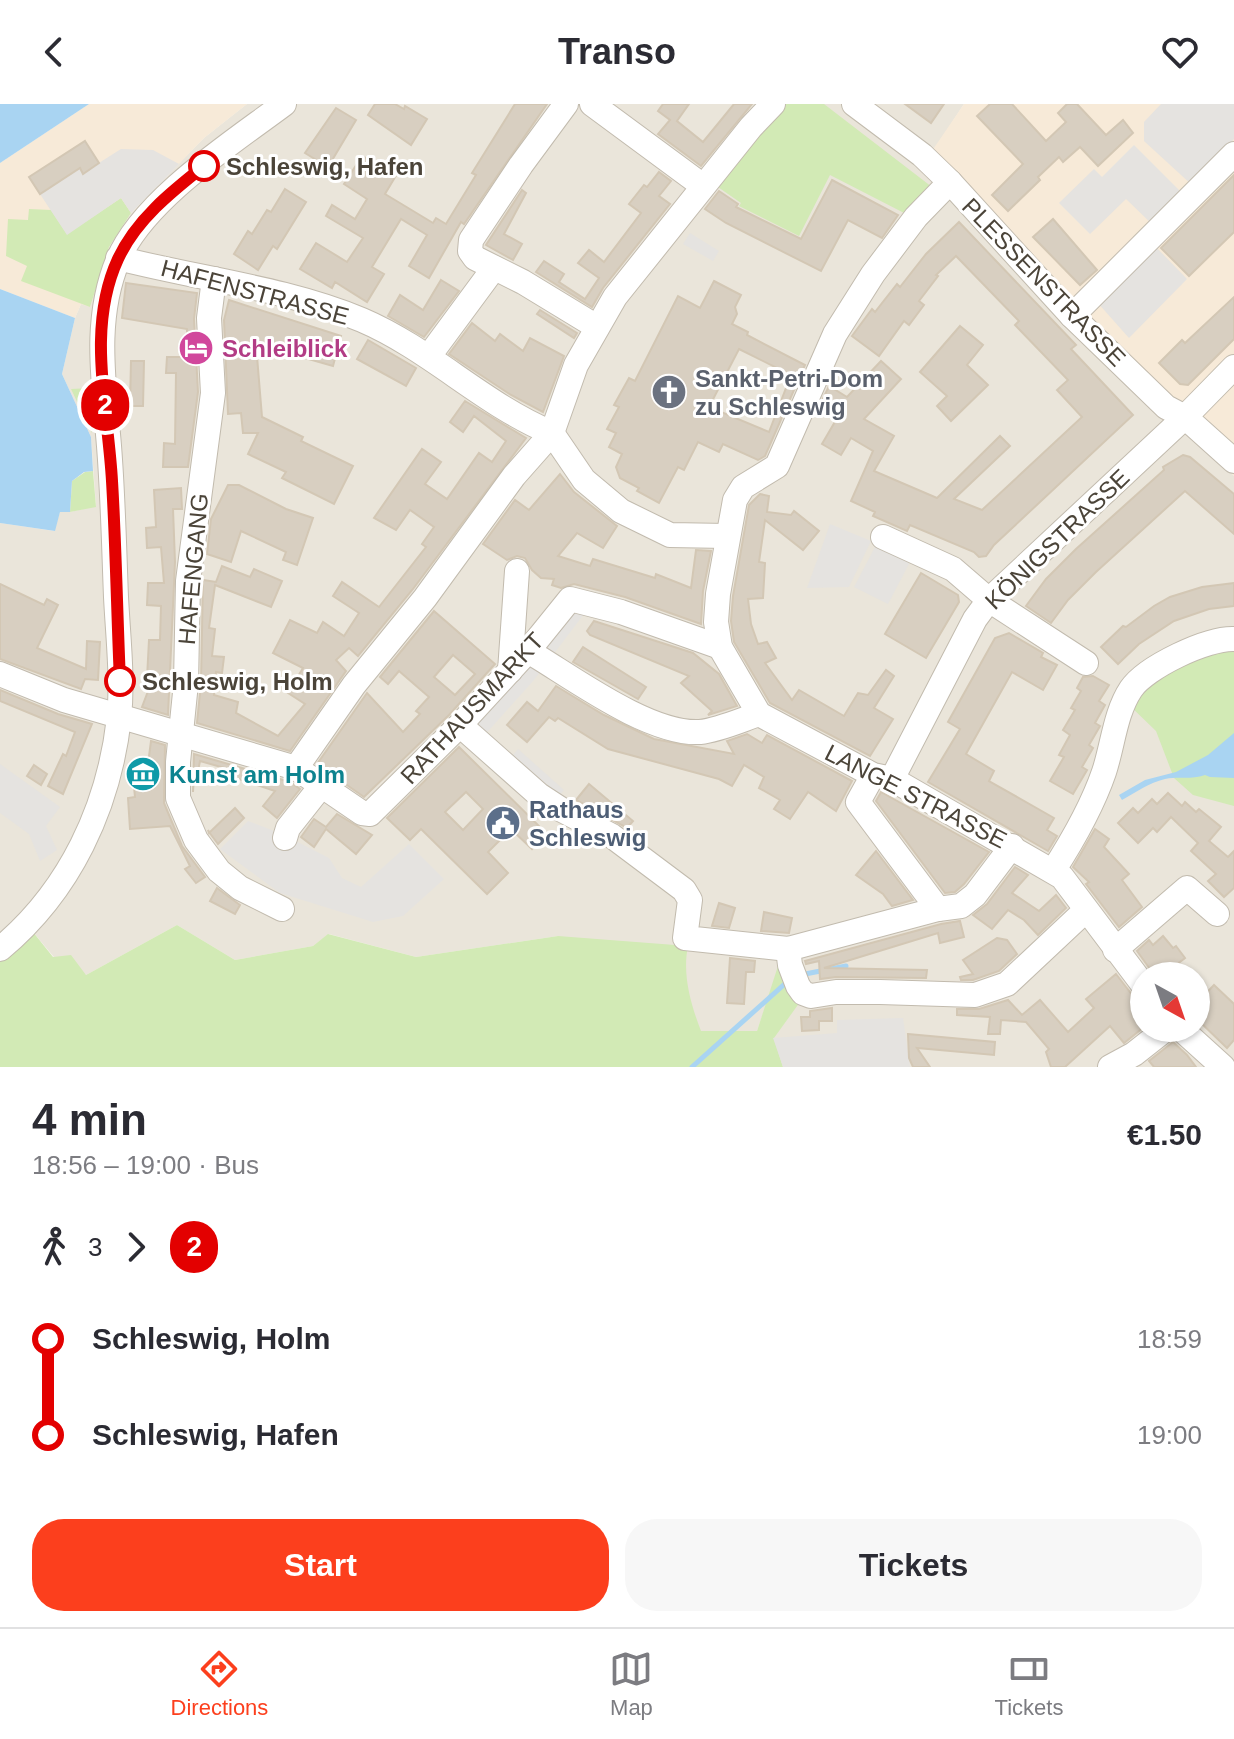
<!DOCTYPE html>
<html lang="en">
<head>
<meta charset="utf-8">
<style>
  :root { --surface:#fff; --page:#f7f7f7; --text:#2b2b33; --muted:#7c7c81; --line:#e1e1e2; --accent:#fc3f1d }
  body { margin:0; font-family:Arial,sans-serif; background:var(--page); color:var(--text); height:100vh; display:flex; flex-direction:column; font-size:30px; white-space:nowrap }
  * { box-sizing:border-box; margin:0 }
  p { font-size:26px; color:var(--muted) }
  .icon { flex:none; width:44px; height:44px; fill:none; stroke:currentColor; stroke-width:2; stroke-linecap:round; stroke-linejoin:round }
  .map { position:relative; height:963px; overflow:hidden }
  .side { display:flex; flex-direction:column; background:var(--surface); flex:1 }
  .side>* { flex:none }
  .badge { padding:0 16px; border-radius:26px; font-size:28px; line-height:52px }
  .needle { width:52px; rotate:140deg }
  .tools { position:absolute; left:1130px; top:858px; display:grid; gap:16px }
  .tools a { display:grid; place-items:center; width:80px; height:80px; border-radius:50%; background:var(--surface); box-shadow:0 2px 6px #0004; font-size:40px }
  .map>.badge { position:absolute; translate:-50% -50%; box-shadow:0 0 0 4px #fff }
  .legs { display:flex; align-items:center; gap:12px; height:88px; padding:0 32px; font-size:26px }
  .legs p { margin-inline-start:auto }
  .head { display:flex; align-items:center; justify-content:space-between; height:136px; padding:0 32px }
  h1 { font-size:44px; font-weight:800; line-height:60px }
  .primary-button { display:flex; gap:16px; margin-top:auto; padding:16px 32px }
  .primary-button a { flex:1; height:92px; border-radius:32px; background:var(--accent); color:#fff; font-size:32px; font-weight:800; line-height:92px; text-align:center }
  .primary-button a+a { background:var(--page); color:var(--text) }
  ul { padding:0 32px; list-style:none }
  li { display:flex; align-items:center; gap:28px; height:96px; font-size:30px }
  li i { display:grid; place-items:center; width:12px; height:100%; margin:0 10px; background:currentColor }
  li i::after { content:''; width:20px; height:20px; margin:-10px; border:6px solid; border-radius:50%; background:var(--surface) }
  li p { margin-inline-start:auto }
  li:first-child i { background:linear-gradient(#0000 50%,currentColor 0) }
  li:last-child i { background:linear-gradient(currentColor 50%,#0000 0) }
  header { display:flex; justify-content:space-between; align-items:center; height:104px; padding:0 32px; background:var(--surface); font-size:36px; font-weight:800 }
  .menu { display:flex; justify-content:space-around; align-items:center; height:112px; border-top:2px solid var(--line); background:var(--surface); font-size:22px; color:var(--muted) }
  .menu a { display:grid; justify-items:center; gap:4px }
  .menu .on { color:var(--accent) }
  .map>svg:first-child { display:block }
  .residential { fill:#eae5da; fill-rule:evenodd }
  .commercial { fill:#f7ead8 }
  .green { fill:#d2eab5 }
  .parking { fill:#e5e3e0 }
  .water { fill:#a9d4f2 }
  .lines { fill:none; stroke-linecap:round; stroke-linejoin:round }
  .stream { stroke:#a9d4f2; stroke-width:5 }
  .building { fill:#d8cfc1; stroke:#d3c7b4; stroke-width:2; fill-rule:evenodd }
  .minor-casing { stroke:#c2bbae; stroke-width:26 }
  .minor { stroke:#fff; stroke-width:24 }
  .line-1-casing { stroke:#fff; stroke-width:18 }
  .line-1 { stroke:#e30000; stroke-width:12 }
  .stop-1-dot { fill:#fff; stroke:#e30000; stroke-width:4 }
  .labels { text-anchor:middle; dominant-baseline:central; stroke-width:6; stroke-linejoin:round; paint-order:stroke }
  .stop-label { font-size:24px; font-weight:bold; fill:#4b4439; stroke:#fff; text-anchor:start }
  .street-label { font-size:24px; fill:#4b4439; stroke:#fff }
  .hotel-label { font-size:24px; font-weight:bold; fill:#b23c85; stroke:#fff; text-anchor:start }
  .worship-label { font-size:24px; font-weight:bold; fill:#5b616d; stroke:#fff; text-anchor:start }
  .culture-label { font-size:24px; font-weight:bold; fill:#0d838f; stroke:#fff; text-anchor:start }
  .service-label { font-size:24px; font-weight:bold; fill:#4e5e75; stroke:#fff; text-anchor:start }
</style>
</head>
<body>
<header><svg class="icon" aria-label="back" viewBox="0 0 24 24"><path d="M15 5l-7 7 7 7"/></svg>Transo<svg class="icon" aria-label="heart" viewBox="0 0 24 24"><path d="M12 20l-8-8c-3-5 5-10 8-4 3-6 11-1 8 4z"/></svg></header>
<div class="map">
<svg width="1234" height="963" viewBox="0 0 1234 963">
  <rect width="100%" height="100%" fill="#f6f3ec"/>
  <path class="residential" d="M247 0H964L922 64 1154 302 1234 372V963H783L773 934 779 863 757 927 625 928 558 832 416 853 329 830 313 842 235 856 177 821 86 871 54 853 33 828 0 858V419L54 427 60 408H70L96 402 91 333 62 270 75 214 81 200 90 202 109 143 131 109 204 34ZM1144 872H1196V924H1144Z"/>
  <g class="commercial">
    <polygon points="89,0 247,0 204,34 131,109 109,143 90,203 81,200 75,214 0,185 0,59"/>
    <polygon points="964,0 1234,0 1234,372 1154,302 921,63"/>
  </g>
  <g class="green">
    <polygon points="781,0 824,0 932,83 908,111 830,71 799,132 739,102 741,99 715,81"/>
    <polygon points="121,94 131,109 109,143 90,203 21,177 27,162 6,152 8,115 28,116 29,105 51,106 67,130"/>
    <polygon points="91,284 92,329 71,285"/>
    <polygon points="93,367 96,403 70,408 72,377 85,368"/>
    <polygon points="1234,538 1234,702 1193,691 1174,674 1156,627 1127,599 1137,583"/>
    <path d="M177 821 235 856 313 842 328 830 416 853 558 832 688 842C682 871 691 901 701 927H757L778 862 800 898 774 934 783 963H0V858L33 828 53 853 71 851 86 871Z"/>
  </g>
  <g class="parking">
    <polygon points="1161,0 1234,0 1234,35 1192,81 1144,37 1144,18"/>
    <polygon points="1134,41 1184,91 1153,121 1126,95 1090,130 1059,99 1094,65 1102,73"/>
    <polygon points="121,45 153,46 179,60 131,109 121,94 67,131 40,90 80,64 83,69"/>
    <polygon points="690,129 719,147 713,157 683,140"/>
    <polygon points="1153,140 1187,175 1129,234 1097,198"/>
    <polygon points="830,420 871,437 849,483 807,484"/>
    <polygon points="876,441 910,458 888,500 854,483"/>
    <polygon points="573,501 584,510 534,576 482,634 472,626"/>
    <polygon points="518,645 564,686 556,696 510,655"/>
    <polygon points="0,660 60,703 46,722 57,746 40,757 29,730 0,709"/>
    <polygon points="248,717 282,730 329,754 342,774 361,783 409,740 444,775 403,812 373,818 280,789 220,745"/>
    <polygon points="903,914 910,963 783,963 773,934 837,929 837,916"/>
  </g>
  <g class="water">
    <polygon points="0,0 89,0 0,59"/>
    <polygon points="0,185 75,214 62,270 91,333 93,367 84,368 72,377 70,408 60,408 55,427 0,419"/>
    <path d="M1234 629V674L1210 673 1205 671C1191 676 1179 672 1165 675 1149 679 1136 688 1122 696L1119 691 1145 676 1176 668 1208 651Z"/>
  </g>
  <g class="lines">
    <g class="stream">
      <polyline points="800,871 846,862"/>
      <polyline points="692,963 788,877"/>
    </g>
  </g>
  <g class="building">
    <polygon points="375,0 395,0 404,5 405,2 427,15 411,41 368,11"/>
    <polygon points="515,0 547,0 464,120 461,118 429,174 409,162 427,131 401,115 372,163 384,170 367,198 335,178 332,184 300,165 316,139 347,158 363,134 326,112 332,101 355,115 367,95 344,80 362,52 397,70 385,90 433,119 436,114 446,120 476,71 472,69"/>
    <polygon points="663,0 689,0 677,17 703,38 734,0 752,0 701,62 658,30 670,16 658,7"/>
    <polygon points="905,0 944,0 931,19"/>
    <polygon points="990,0 1012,0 1046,37 1066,18 1058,9 1067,0 1077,0 1106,31 1123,16 1133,29 1098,62 1080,43 1063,58 1059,53 1038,73 1040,76 1008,107 992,91 1023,60 977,12"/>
    <polygon points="336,4 356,16 328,63 305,49"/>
    <polygon points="85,37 99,59 83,70 80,64 40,90 29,73"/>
    <polygon points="659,68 671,77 659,92 670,100 603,184 592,203 536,168 544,157 564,170 559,178 585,195 599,174 578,159 589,146 604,158 641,109 629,100 644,81 647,83"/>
    <polygon points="1234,71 1234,128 1189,172 1161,144"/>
    <polygon points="832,76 898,111 882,134 848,116 821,167 726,119 705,105 719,87 738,100 736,103 801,135"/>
    <polygon points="285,85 306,98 277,145 273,142 258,166 234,150 248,127 252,130 267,106 271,108"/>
    <polygon points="522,86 526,89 504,130 522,140 513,156 486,141"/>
    <polygon points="1053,115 1097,166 1080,181 1033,133"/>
    <polygon points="959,118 1076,241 1071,245 1133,311 994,441 986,452 979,453 974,448 910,421 907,427 873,412 875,408 851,397 873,347 851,334 841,351 822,340 836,316 818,305 829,282 847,293 881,257 901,275 864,315 894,332 874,367 937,394 1000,332 1010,342 954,395 982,406 1082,313 1057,286 1068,276 1015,221 1019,217 956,152 936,171 938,172 919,197 924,201 909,221 904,217 879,252 852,232 872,205 875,208 897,180 900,183 926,150"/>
    <polygon points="441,176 459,187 424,233 388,212 400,191 423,206"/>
    <path d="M714 177 741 191 735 203 737 210 732 220 748 228 747 231 805 261 765 352 758 356 723 340 719 348 698 338 684 366 678 363 659 399 637 387 639 384 620 374 616 363 622 350 609 343 616 329 607 325 619 303 614 301 629 274 635 277 678 192 700 204ZM739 245 791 271 769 328 709 303Z"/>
    <polygon points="126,179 197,189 194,215 198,288 188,363 163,363 164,339 175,340 176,269 166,269 167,253 187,253 187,225 122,214"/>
    <polygon points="1234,193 1234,235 1188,281 1180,280 1159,259 1182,236 1185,239"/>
    <polygon points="229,196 341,232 333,262 256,240 262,313 303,333 301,337 353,362 334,400 282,374 286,368 248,350 258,329 243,329 241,309 228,310 224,216"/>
    <polygon points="540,206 577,229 574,234 537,210"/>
    <polygon points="472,219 495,237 500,230 523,247 530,234 564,252 543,308 511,291 449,250"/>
    <polygon points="960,222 983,241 967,261 988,281 951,317 937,302 947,292 920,268"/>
    <polygon points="368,236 416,264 406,282 357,255"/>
    <polygon points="131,257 144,257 143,302 130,302"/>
    <polygon points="465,297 526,334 413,485 358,552 349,544 336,556 346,567 290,647 197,619 201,579 203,476 216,478 222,462 250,473 254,465 282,477 271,503 215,481 209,524 215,525 212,552 224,553 222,569 216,568 214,591 238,598 236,609 278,632 305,600 288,589 303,564 273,549 290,516 317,529 323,518 344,532 359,509 333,492 342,478 379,503 426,443 422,440 434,423 410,406 396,426 374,414 422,345 441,358 425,380 447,395 479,349 492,358 506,337 474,312 463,328 450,318"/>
    <polygon points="1183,351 1190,353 1234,390 1234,430 1185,387 1096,468 1068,496 1051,519 1026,502 1046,475 1076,445 1164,366 1163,363"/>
    <polygon points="560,370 574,388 617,422 603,444 577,429 558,452 590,462 593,455 655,474 656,470 691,484 696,446 711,447 703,487 701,520 625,493 574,480 561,484 552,481 554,475 541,474 532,466 525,454 517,452 507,456 483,440 515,396 529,406"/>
    <polygon points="228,381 239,381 286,405 313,414 297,461 283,456 286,448 241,427 231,458 207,450 211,415"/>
    <polygon points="181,384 182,405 173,405 175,458 168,611 142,603 153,574 147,574 149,536 160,536 161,502 147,501 148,479 164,479 161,443 147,444 146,424 156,423 154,386"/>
    <polygon points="760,390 769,392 767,408 791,411 794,407 819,427 803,446 765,416 759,458 765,459 763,494 748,495 751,520 758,540 767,538 776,554 765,559 792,596 799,586 844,612 858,589 868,591 886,566 894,572 874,604 893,615 870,652 770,599 734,538 731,517 733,492 749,401"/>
    <polygon points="921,469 958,491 959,498 926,554 885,530"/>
    <polygon points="1234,479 1234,502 1209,505 1174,517 1139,540 1118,560 1101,543 1123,522 1126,523 1154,502 1170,493 1202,483"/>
    <polygon points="0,480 44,501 47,495 58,501 37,544 86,565 87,537 100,538 98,576 85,575 81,585 0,555"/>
    <path d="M434 507 495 560 449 611 364 693 317 660 367 589 403 628 420 610 416 607 429 593 399 567 388 580 380 573ZM453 551 475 570 455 591 434 573Z"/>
    <polygon points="594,517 693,549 719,570 737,602 708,611 712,607 681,579 689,572 590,531 587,527"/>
    <polygon points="1009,529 1043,549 1041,553 1057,561 1043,586 1012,568 966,650 994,667 989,677 1054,714 1047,726 1057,732 1048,747 928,678 960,625 948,618 995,534"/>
    <polygon points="583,543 646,583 638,595 573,558"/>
    <polygon points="1093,572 1109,581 1099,597 1105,601 1095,619 1100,622 1089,641 1093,644 1082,663 1087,666 1073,690 1050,677 1064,653 1059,651 1070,631 1063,626 1075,606 1071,604 1081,587 1077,584 1083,573"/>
    <polygon points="556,582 604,611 654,635 734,650 727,637 747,630 762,639 767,631 852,677 836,707 808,688 790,715 774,705 780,696 759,684 764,673 744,661 732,682 719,675 608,645 558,614 555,617 549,613 527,638 507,621 527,598 538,607"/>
    <polygon points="0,586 58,610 92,620 63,690 48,682 63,650 66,652 75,628 0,597"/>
    <polygon points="151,637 165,641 164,699 182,742 205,773 196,779 185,765 190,762 170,722 130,725 128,694 135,693 132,663 148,660"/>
    <path d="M459 643 547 730 532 745 511 725 488 748 508 769 487 790 421 725 410 736 387 714ZM466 688 483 705 463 726 445 708Z"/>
    <polygon points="194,650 290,678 300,685 277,714 263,702 275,687 233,673 235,667 200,657 197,672 194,672 193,688"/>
    <polygon points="34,661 47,670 41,681 27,672"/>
    <polygon points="589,680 633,717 627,724 576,696"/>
    <polygon points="881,688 989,748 964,780 955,788 945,789 876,697"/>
    <polygon points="1168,689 1182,702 1185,698 1196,708 1199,705 1221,723 1209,737 1228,753 1234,747 1234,784 1224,793 1208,777 1216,770 1191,747 1198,739 1171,713 1157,728 1153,724 1138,739 1118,719 1133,704 1138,709 1152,695 1157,700"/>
    <polygon points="235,704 244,714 218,740 209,728 208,726 209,729"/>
    <polygon points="337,710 372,731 356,750 326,725 314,743 301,733 314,715 326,723"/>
    <polygon points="1095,725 1109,735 1104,743 1129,770 1122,776 1142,803 1119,823 1086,780 1089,778 1073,763"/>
    <polygon points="876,747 913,796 892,802 883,790 856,771"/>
    <polygon points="1015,763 1028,771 1012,789 1039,807 1056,791 1066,804 1038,831 1024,816 1008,806 992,825 973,811 987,800"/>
    <polygon points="217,784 240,801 235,810 210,797"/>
    <polygon points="719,799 735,804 729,824 712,822"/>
    <polygon points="764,808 792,814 789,829 761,827"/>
    <polygon points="960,817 964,833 940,839 938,829 824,864 927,866 926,874 836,873 820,875 819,857 806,860 805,857 941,820"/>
    <polygon points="1163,832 1173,844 1176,842 1185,854 1176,861 1185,872 1155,872 1137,847 1149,836 1153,841"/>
    <polygon points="997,834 1007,836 1017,850 999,867 973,876 961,876 960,873 973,870 963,856"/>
    <polygon points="730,854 755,857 754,868 746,868 744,900 727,899"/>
    <polygon points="1116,870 1133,892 1144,897 1144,923 1124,939 1110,922 1065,963 1051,963 1046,948 1049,945 1026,918 1001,916 1000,930 988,930 990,913 957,911 957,905 979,905 1008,896 1022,911 1040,896 1068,928 1094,904 1086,895"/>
    <polygon points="1214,881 1234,900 1234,936 1227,944 1196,914 1196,900"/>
    <polygon points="832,904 832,917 819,917 819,926 802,927 801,913 810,913 810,907"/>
    <polygon points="908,930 995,938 994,951 917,944 930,963 913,963 909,954"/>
    <polygon points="1173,938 1187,951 1196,963 1154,963 1149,957"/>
  </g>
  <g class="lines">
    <defs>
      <g id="minor">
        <polyline points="566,0 521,61 471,136 470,147 475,154 523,178 597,223"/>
        <polyline points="592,0 703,82"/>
        <polyline points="854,0 922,51 950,78 1072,212 1166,303 1185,313 1234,357"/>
        <polyline points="950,78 916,113 873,170 835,230 777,362 743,383 735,396 718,490 716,518 720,543 759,610 873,671 892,675 1062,773 1144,882"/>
        <path d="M118 154C199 175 285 184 362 216 430 245 484 301 552 329"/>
        <polyline points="214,175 209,214 213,289 188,477 186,579 178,658 178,694 196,736 219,767 240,784 282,805"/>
        <polyline points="1072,212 1234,50"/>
        <polyline points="429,252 494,164"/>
        <polyline points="552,329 584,376 621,407 670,431 727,432"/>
        <polyline points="883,433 953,465 989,496 1086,559"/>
        <path d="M528 547C572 573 649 631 700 628 719 626 741 616 759 610"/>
        <polyline points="510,567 517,467"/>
        <polyline points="0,570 64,596 296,664 362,709 370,710 460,621 528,547 570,495 621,508 720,543"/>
        <polyline points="460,621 539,691 562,706 612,732 684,786 690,796 685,834 788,845 938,805 961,802 975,791 1012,742"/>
        <polyline points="296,664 354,581 425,494 514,372 552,329 576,261 615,193 751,23 773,0"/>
        <polyline points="873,671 858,698 938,805"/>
        <polyline points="892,675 975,515 989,496 1185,313 1234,263"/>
        <polyline points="285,734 288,724 322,681"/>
        <path d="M1053 767C1073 736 1092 703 1104 668 1113 641 1115 609 1131 585 1146 563 1207 534 1234 535"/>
        <path d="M0 845C70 787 109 703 119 614 123 574 118 533 116 493 114 442 113 392 109 342 104 279 93 216 118 156 143 96 232 39 284 0"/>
        <polyline points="788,845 790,861 798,882 803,889 811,892 836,888 880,888 975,891 1007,880 1086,806"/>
        <polyline points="1115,846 1187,784 1217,810"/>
        <polyline points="1180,924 1223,963"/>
        <polyline points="1110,963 1134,950 1167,924"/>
      </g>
    </defs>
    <use href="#minor" class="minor-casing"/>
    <use href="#minor" class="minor"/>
  </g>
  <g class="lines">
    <defs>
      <path id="line-1" d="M120 577C117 510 116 444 112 377 108 304 86 224 118 155 136 116 171 88 204 62"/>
    </defs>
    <use href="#line-1" class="line-1-casing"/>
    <use href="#line-1" class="line-1"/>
  </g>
  <defs>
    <symbol id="hotel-disc" viewBox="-11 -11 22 22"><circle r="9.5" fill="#d1479c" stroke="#fff"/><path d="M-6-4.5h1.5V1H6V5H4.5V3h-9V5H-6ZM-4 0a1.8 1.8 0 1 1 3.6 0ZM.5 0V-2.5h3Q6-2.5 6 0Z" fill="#fff"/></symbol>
    <symbol id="church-disc" viewBox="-11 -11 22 22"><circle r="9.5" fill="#6b7280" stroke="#fff"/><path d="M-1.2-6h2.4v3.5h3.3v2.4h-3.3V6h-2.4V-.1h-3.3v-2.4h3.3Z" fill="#fff"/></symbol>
    <symbol id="museum-disc" viewBox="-11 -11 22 22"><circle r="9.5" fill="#0f9aa8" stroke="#fff"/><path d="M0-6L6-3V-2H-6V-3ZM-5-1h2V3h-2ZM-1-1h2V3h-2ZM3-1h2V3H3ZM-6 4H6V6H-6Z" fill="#fff"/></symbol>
    <symbol id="civic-disc" viewBox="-11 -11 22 22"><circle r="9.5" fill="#5c6f8a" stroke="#fff"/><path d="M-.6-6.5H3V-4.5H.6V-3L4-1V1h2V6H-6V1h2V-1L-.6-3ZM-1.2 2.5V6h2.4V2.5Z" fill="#fff"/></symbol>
  </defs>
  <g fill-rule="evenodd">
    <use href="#hotel-disc" x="176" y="224" width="40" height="40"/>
    <use href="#church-disc" x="649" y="268" width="40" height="40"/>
    <use href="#museum-disc" x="123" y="650" width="40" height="40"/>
    <use href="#civic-disc" x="483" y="699" width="40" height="40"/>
  </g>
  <g class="stop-1-dot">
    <circle cx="204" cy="62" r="14"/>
    <circle cx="120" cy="577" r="14"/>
  </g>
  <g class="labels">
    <g class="stop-label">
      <text x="226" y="62">Schleswig, Hafen</text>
      <text x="142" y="577">Schleswig, Holm</text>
    </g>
    <g class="street-label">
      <text transform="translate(1044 178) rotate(46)">PLESSENSTRASSE</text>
      <text transform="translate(255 188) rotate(15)">HAFENSTRASSE</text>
      <text transform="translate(1057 435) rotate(-44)">KÖNIGSTRASSE</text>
      <text transform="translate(193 465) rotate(-85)">HAFENGANG</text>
      <text transform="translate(472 604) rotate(-47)">RATHAUSMARKT</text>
      <text transform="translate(916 692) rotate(27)">LANGE STRASSE</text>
    </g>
    <g class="hotel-label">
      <text x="222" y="244">Schleiblick</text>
    </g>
    <g class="worship-label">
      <text x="695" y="274">Sankt-Petri-Dom<tspan x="695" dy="28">zu Schleswig</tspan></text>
    </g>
    <g class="culture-label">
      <text x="169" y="670">Kunst am Holm</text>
    </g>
    <g class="service-label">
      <text x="529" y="705">Rathaus<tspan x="529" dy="28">Schleswig</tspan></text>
    </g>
  </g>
</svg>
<div class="tools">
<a><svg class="needle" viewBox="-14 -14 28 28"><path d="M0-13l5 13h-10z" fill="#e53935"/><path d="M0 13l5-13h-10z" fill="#7c7c81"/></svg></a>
</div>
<b class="badge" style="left:105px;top:301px;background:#e30000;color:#fff">2</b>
</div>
<section class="side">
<div class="head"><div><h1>4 min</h1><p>18:56 – 19:00 · Bus</p></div><b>€1.50</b></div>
<div class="legs"><svg class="icon" aria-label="walk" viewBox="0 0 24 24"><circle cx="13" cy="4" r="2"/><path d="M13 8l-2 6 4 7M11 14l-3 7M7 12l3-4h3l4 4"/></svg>3<svg class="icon" aria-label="forward" viewBox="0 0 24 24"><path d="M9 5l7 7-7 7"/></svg><b class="badge" style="background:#e30000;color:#fff">2</b></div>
<ul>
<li><i style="color:#e30000"></i><b>Schleswig, Holm</b><p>18:59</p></li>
<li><i style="color:#e30000"></i><b>Schleswig, Hafen</b><p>19:00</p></li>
</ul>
<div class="primary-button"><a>Start</a><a>Tickets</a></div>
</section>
<nav class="menu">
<a class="on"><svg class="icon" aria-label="directions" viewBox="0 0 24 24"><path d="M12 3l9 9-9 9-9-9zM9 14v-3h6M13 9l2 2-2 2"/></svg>Directions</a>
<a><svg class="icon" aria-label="map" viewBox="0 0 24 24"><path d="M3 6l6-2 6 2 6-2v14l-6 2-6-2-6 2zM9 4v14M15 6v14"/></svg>Map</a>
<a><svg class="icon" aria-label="tickets" viewBox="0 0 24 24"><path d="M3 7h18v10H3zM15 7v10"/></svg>Tickets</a>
</nav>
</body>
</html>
